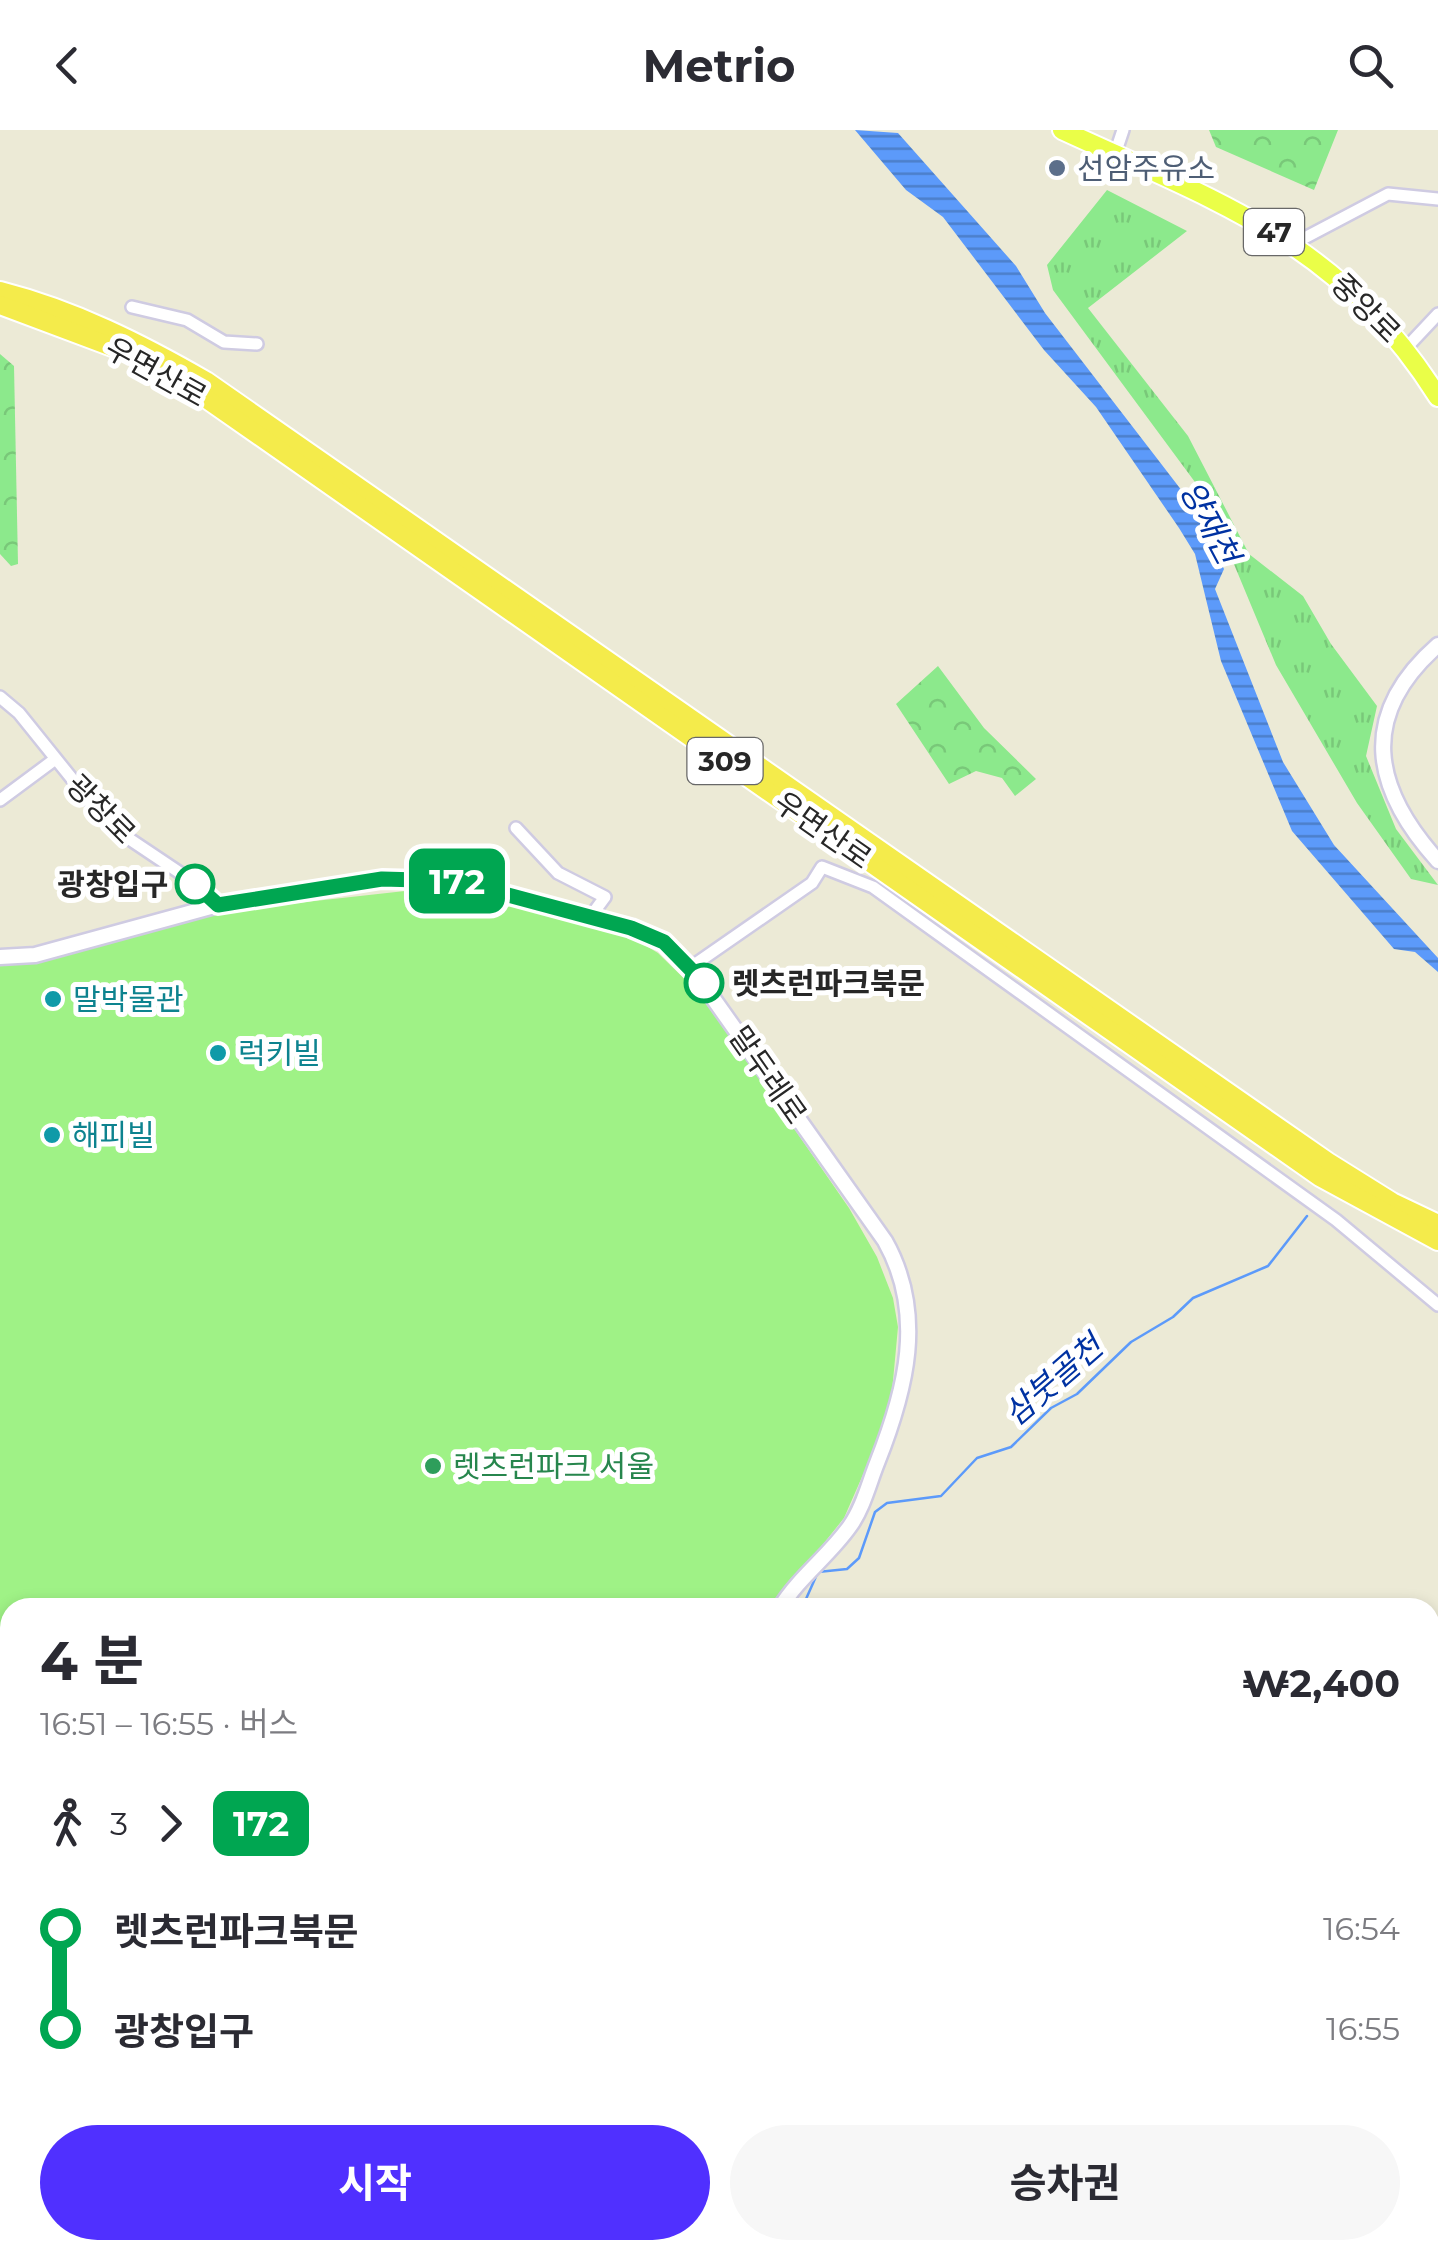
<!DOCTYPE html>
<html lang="ko">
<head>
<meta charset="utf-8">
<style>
  :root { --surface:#fff; --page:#f7f7f7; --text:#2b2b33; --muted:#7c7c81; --accent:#5030ff }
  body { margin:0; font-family:Montserrat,"Noto Sans KR",sans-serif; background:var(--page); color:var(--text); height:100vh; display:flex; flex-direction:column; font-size:38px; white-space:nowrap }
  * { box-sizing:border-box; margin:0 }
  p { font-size:32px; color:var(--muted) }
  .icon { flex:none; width:55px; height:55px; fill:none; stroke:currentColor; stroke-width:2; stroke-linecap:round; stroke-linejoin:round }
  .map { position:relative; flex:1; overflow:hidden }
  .sheet { position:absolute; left:0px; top:1468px; width:1440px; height:662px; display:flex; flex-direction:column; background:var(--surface); border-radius:30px 30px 0 0; box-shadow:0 5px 15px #0003 }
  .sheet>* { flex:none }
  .badge { padding:0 20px; border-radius:15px; font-size:35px; line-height:65px }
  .map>.badge { position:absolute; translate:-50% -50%; box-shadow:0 0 0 5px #fff }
  .legs { display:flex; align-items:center; gap:15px; height:110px; padding:0 40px; font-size:32px }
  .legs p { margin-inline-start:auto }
  .summary { display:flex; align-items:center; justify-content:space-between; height:170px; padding:0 40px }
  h1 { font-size:55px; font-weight:700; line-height:75px }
  .primary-button { display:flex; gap:20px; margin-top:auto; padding:20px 40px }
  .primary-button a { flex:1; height:115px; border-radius:60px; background:var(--accent); color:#fff; font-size:40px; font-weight:700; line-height:115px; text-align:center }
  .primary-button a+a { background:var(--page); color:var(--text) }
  ul { padding:0 40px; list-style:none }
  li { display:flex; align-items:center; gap:35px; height:100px; font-size:38px }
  li i { display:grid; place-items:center; width:15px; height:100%; margin:0 12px; background:currentColor }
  li i::after { content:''; width:25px; height:25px; margin:-12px; border:8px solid; border-radius:50%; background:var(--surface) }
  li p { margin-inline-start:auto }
  li:first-child i { background:linear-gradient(#0000 50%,currentColor 0) }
  li:last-child i { background:linear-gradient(currentColor 50%,#0000 0) }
  header { display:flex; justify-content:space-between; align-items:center; height:130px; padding:0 40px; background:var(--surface); font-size:45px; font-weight:700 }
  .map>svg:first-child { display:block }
  .forest { fill:url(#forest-crowns) }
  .park { fill:url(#park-tufts) }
  .pitch { fill:#9ff286 }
  .water { fill:url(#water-rules) }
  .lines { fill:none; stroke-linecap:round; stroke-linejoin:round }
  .stream { stroke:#5c9afa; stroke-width:2.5 }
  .minor-casing { stroke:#cfcbe2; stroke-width:16 }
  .tertiary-casing { stroke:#cfcbe2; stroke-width:19 }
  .primary-casing { stroke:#fff; stroke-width:22 }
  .trunk-casing { stroke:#fff; stroke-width:22 }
  .minor { stroke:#fff; stroke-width:11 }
  .tertiary { stroke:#fff; stroke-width:14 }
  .primary { stroke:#eafe48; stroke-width:18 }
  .trunk { stroke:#f4eb4b; stroke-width:18 }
  .line-1-casing { stroke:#fff; stroke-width:22 }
  .line-1 { stroke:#00a651; stroke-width:15 }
  .service-dot { fill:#5c6f8a; stroke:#fff; stroke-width:4 }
  .stop-1-dot { fill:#fff; stroke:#00a651; stroke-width:5 }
  .culture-dot { fill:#0f9aa8; stroke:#fff; stroke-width:4 }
  .leisure-dot { fill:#2e9e5b; stroke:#fff; stroke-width:4 }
  .labels { text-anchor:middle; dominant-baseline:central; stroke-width:10; stroke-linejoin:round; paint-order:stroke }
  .shield { fill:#fff; stroke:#686868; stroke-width:2.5 }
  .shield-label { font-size:28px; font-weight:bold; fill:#272727 }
  .service-label { font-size:30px; fill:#4e5e75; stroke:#fff; text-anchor:start }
  .street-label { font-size:30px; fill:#272727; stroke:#fff }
  .stop-label { font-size:30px; font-weight:bold; fill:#272727; stroke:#fff; text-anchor:end }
  .culture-label { font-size:30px; fill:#0d838f; stroke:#fff; text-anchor:start }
  .leisure-label { font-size:30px; fill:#27864d; stroke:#fff; text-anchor:start }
  .water-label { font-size:32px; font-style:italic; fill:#0032a2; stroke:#fff }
</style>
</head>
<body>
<header><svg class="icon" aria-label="back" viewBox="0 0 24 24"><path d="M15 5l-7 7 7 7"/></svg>Metrio<svg class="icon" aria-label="search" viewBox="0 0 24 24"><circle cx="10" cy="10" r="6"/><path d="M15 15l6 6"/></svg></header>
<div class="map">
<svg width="1438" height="2129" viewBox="0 0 1438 2129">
  <defs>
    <pattern id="forest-crowns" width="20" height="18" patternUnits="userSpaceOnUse" patternTransform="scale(2.5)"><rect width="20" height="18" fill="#8ce98c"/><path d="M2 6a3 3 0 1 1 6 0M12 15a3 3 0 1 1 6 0" fill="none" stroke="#79c879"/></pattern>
    <pattern id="park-tufts" width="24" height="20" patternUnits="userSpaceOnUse" patternTransform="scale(2.5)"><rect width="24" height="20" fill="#8ce98c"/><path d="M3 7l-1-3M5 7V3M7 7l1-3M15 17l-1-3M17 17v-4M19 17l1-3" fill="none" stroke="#79c879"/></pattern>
    <pattern id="water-rules" width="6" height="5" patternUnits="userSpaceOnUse" patternTransform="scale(2.5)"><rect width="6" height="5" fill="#5c9afa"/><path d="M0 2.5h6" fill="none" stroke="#4c7eca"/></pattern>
  </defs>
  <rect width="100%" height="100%" fill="#ecead6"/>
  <g class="forest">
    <polygon points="1209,0 1338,0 1314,60 1216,17"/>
    <polygon points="0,224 14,236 18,434 11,436 0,424"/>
    <polygon points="938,536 984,598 1036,649 1015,666 1002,648 976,641 949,654 896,574"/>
    <polygon points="0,1826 10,1827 10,2120 87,2120 72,2129 0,2129"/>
    <polygon points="921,2120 1138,2120 1133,2129 918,2129"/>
  </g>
  <polygon class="park" points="1107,60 1187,101 1088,178 1188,306 1249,424 1303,466 1331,514 1377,576 1366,626 1396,699 1438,755 1411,749 1357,673 1276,535 1206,367 1053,160 1047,135"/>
  <polygon class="pitch" points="414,760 473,764 615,797 658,823 703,867 849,1078 877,1127 893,1168 898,1197 890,1283 844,1388 773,1477 10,1478 10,1827 0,1826 0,831 199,784"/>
  <polygon class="water" points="855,0 898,3 1016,136 1045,183 1189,370 1224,439 1215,459 1283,632 1334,715 1438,828 1438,842 1415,822 1394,819 1292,701 1221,531 1195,424 1179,398 1096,277 1044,220 943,87 906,60"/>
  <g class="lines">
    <g class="stream">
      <polyline points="802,1478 818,1442 847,1439 859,1428 875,1382 887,1373 941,1366 977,1328 1011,1317 1051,1278 1077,1264 1131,1212 1173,1187 1193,1168 1268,1136 1307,1086"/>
      <polyline points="445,2129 453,2120"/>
    </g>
    <defs>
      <g id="minor">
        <polyline points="1115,24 1123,0"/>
        <polyline points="1295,113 1388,64 1438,69"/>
        <polyline points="132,177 187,190 224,212 257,214"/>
        <polyline points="1407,217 1438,184"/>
        <polyline points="0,567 19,583 110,696 204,759 218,775"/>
        <polyline points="0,670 54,630"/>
        <polyline points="516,698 558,743 605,767 591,786"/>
        <polyline points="691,837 812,753 822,737 873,757 1336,1090 1438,1175"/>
        <polyline points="544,2120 560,2129"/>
        <polyline points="504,2129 510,2120"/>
        <polyline points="580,2129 585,2120"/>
      </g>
      <g id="tertiary">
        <path d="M1438 515C1358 585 1372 658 1438 731"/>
        <path d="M0 827 35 825 218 775 382 749 456 751 631 798 664 812 691 837 885 1111C926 1184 906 1260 877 1333 869 1353 863 1378 850 1396 829 1426 799 1447 780 1478"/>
        <polyline points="1430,2076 1438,2082"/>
      </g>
      <path id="primary" d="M1062 0C1220 73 1340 112 1438 267"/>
      <g id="trunk">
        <path d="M0 161C74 180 140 213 206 251L1328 1032 1392 1072 1438 1094"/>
        <polyline points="0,175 131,224 198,263 1320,1047 1438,1111"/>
      </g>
    </defs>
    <use href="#minor" class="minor-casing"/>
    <use href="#tertiary" class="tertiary-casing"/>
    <use href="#primary" class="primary-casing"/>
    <use href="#trunk" class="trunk-casing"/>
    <use href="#minor" class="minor"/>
    <use href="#tertiary" class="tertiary"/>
    <use href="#primary" class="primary"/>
    <use href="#trunk" class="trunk"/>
  </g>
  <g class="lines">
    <defs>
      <polyline id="line-1" points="195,754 218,775 382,749 456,751 631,798 664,812 704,853"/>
    </defs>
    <use href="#line-1" class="line-1-casing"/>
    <use href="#line-1" class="line-1"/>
  </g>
  <circle class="service-dot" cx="1057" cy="38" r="10"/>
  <g class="stop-1-dot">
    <circle cx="195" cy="754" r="18"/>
    <circle cx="704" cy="853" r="18"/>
  </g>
  <g class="culture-dot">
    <circle cx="53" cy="869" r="10"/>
    <circle cx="218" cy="923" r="10"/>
    <circle cx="52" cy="1005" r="10"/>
  </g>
  <circle class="leisure-dot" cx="433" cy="1336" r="10"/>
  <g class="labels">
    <g class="shield">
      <rect x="1244" y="79" width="60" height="46" rx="8"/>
      <rect x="687.5" y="608" width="75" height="46" rx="8"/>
    </g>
    <g class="shield-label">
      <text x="1274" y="102">47</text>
      <text x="725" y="631">309</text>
    </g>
    <g class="service-label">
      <text x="1077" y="38">선암주유소</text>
    </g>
    <g class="street-label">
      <text transform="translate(1366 178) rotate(45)">중앙로</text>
      <text transform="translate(156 242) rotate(29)">우면산로</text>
      <text transform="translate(101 679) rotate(45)">광창로</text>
      <text transform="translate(823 700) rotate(35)">우면산로</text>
      <text transform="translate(768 945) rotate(55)">말두레로</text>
    </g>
    <g class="stop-label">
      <text x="168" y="754">광창입구</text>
      <text x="732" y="853" text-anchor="start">렛츠런파크북문</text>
    </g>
    <g class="culture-label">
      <text x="73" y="869">말박물관</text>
      <text x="238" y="923">럭키빌</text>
      <text x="72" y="1005">해피빌</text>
    </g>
    <g class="leisure-label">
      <text x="453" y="1336">렛츠런파크 서울</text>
    </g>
    <g class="water-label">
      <text transform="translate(1210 392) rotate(62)">양재천</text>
      <text transform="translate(1053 1250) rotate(-41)">삼붓골천</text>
    </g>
  </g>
</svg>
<b class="badge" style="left:457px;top:751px;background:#00a651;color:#fff">172</b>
<section class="sheet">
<div class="summary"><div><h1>4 분</h1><p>16:51 – 16:55 · 버스</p></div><b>₩2,400</b></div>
<div class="legs"><svg class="icon" aria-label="walk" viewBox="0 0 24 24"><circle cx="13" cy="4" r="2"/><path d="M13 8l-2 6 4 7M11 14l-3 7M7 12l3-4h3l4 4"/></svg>3<svg class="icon" aria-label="forward" viewBox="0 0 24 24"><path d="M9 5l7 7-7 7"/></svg><b class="badge" style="background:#00a651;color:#fff">172</b></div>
<ul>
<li><i style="color:#00a651"></i><b>렛츠런파크북문</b><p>16:54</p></li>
<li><i style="color:#00a651"></i><b>광창입구</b><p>16:55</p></li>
</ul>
<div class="primary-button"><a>시작</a><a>승차권</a></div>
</section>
</div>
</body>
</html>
